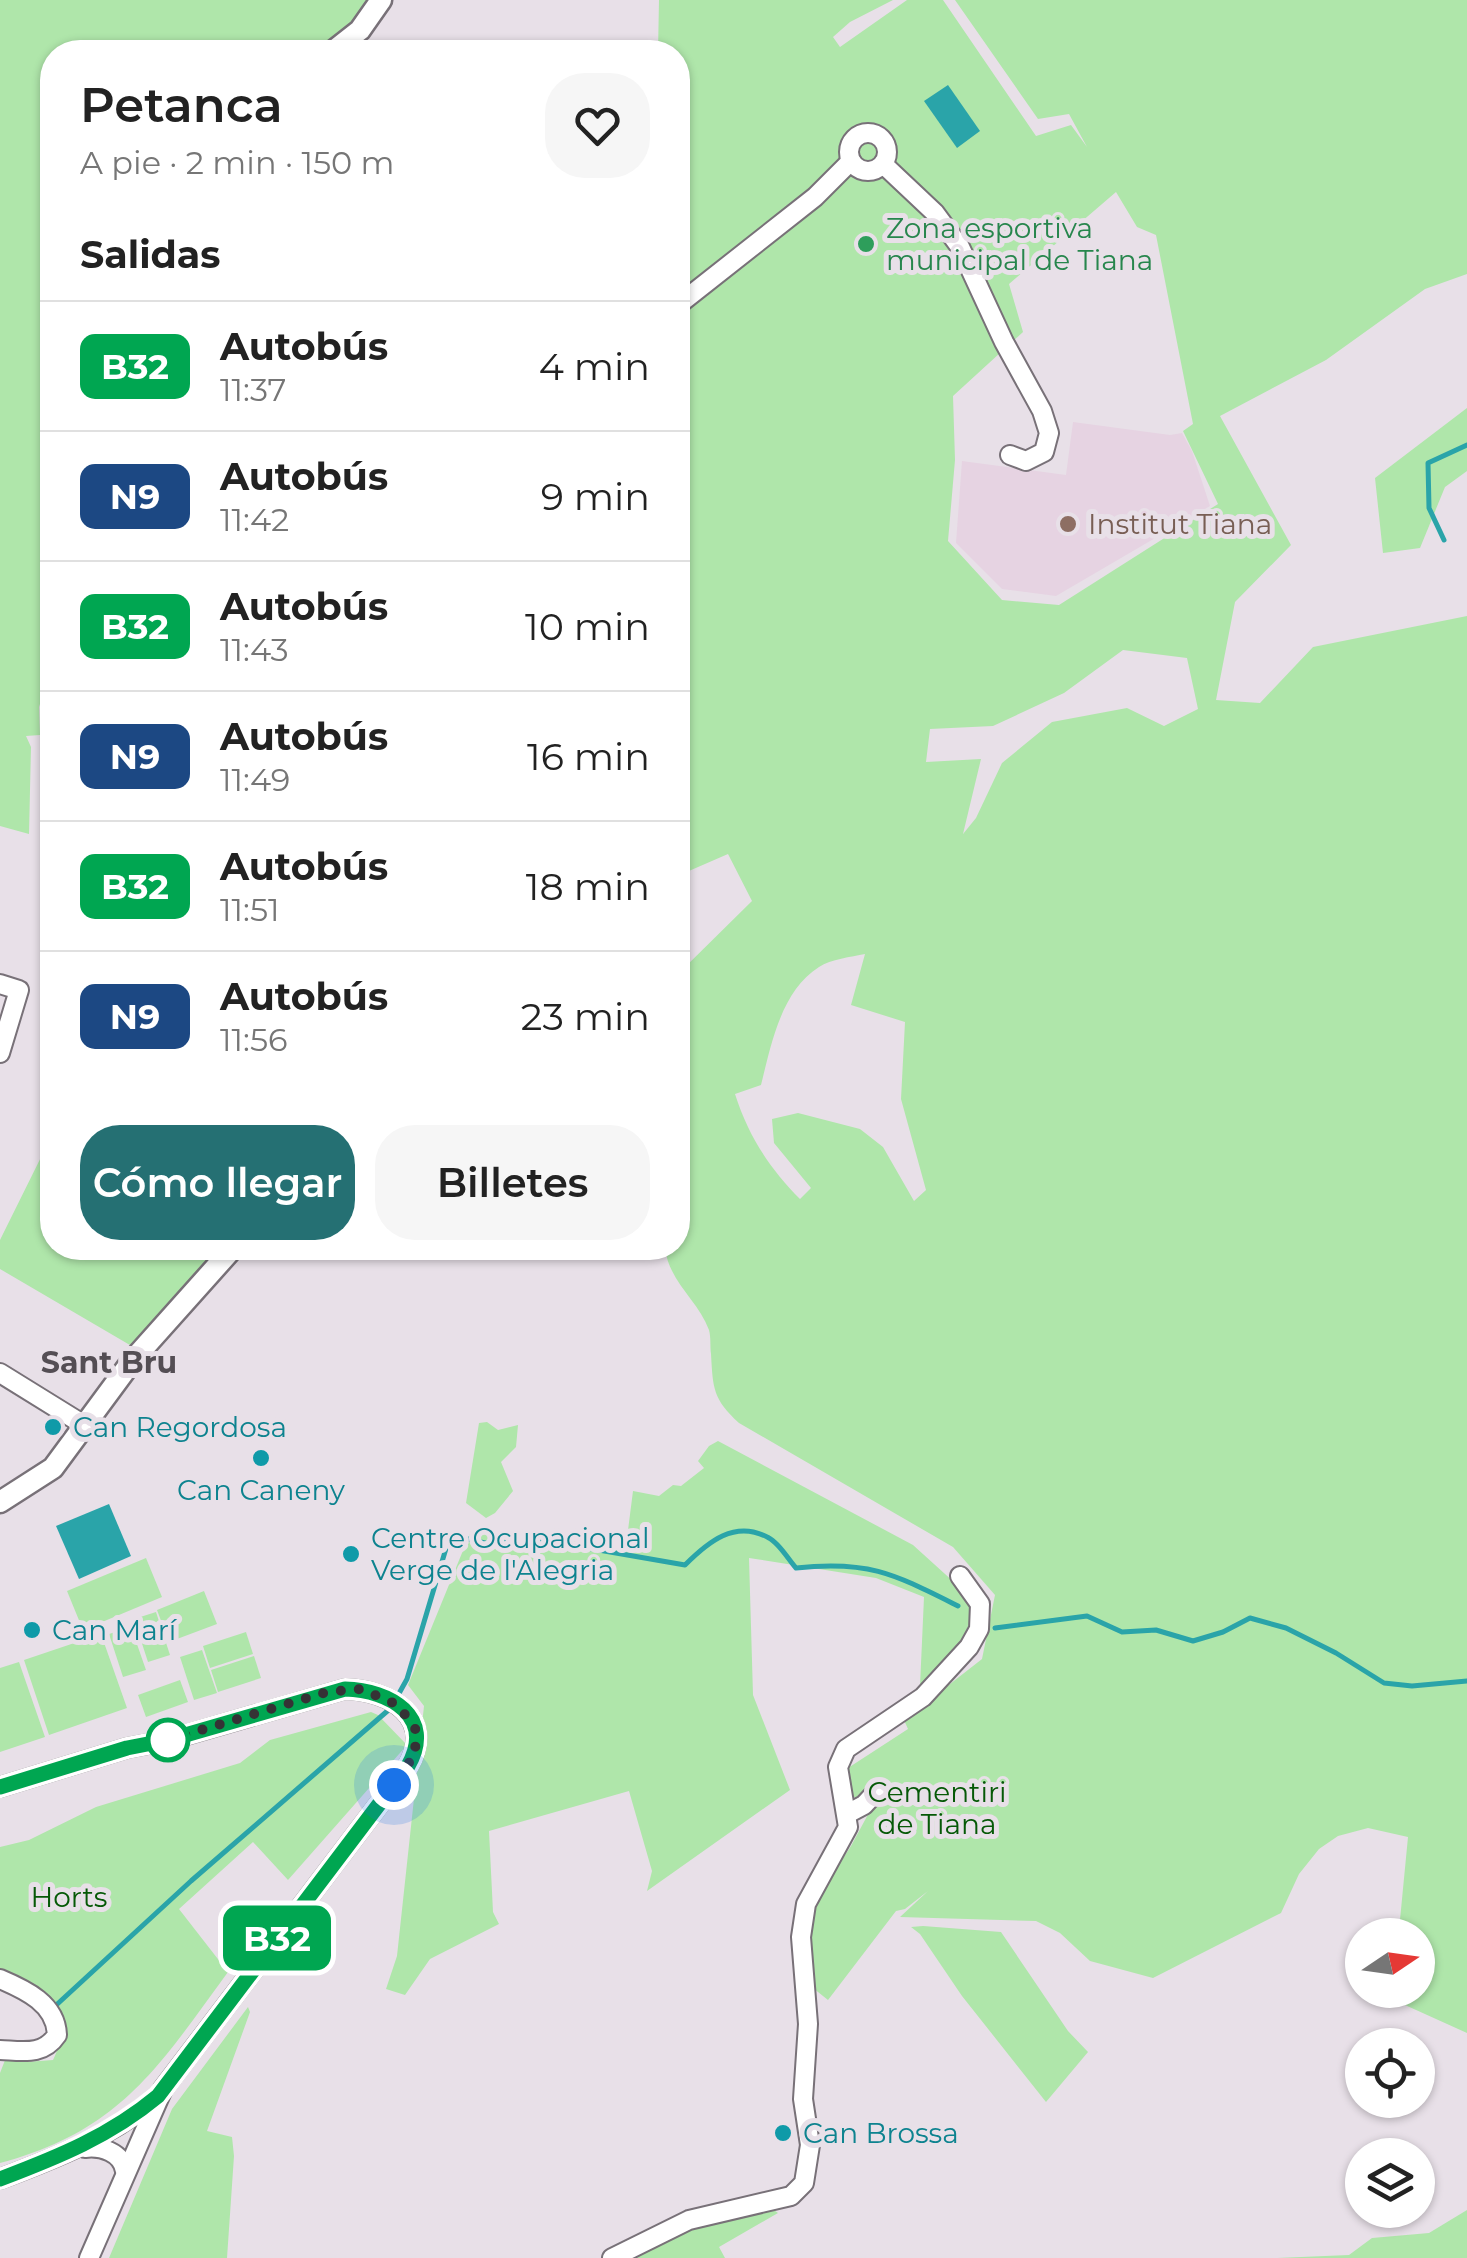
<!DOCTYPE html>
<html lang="es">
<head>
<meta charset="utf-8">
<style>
  :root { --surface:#fff; --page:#f6f6f6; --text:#222; --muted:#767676; --line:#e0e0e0; --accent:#257073 }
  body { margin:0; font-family:Montserrat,sans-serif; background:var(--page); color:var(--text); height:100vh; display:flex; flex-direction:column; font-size:38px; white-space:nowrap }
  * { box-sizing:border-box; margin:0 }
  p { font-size:32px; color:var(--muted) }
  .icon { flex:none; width:55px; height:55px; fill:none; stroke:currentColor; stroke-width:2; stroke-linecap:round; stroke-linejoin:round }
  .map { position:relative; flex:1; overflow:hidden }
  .side { position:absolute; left:40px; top:40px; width:650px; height:1220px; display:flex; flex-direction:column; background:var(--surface); border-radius:40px; box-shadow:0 2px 8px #0004 }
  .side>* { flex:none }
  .badge { padding:0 20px; border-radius:15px; font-size:35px; line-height:65px }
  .needle { width:65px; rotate:77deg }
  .buttons { position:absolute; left:1345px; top:1918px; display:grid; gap:20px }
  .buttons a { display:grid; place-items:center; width:90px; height:90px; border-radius:50%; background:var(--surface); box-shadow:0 2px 8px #0004; font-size:50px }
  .you { position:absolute; width:50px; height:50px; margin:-25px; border:8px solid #fff; border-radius:50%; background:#1a73e8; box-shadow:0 0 0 15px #1a73e833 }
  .map>.badge { position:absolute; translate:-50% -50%; box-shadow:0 0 0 5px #fff }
  h2 { padding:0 40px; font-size:38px; line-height:90px }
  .round { display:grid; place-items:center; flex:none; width:105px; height:105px; border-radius:40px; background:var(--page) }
  .headline { display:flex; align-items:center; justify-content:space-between; height:170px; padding:0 40px }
  h1 { font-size:48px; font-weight:600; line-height:75px }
  .button { display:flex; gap:20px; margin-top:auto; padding:20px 40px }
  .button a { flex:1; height:115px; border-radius:40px; background:var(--accent); color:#fff; font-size:40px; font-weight:600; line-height:115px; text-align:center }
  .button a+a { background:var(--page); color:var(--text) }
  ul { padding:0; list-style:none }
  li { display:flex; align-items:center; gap:30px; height:130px; padding:0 40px; border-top:2px solid var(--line) }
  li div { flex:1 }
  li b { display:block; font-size:38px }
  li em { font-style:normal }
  li .badge { min-width:110px; font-weight:700; text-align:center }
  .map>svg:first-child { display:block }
  .education { fill:#e6d3e2 }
  .green { fill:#afe6aa; fill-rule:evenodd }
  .water { fill:#2aa4a9 }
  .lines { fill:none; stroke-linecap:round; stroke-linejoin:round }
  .stream { stroke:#2aa4a9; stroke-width:5 }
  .minor-casing { stroke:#787178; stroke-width:22 }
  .tertiary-casing { stroke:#787178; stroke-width:25 }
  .minor { stroke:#fff; stroke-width:18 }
  .tertiary { stroke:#fff; stroke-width:20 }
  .line-casing { stroke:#fff; stroke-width:22 }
  .line { stroke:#00a651; stroke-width:15 }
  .walk { stroke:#353235; stroke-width:10; stroke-dasharray:0 18 }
  .leisure-dot { fill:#2e9e5b; stroke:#e8e0e8; stroke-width:4 }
  .education-dot { fill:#8d6e63; stroke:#e8e0e8; stroke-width:4 }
  .culture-dot { fill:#0f9aa8; stroke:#e8e0e8; stroke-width:4 }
  .stop-dot { fill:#fff; stroke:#00a651; stroke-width:5 }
  .labels { text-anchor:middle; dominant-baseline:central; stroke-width:10; stroke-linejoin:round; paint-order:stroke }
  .leisure-label { font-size:28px; fill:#27864d; stroke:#e8e0e8; text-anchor:start }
  .education-label { font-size:28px; fill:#785e54; stroke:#e8e0e8; text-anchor:start }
  .culture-label { font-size:28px; fill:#0d838f; stroke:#e8e0e8; text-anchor:start }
  .park-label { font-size:28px; fill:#065907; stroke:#e8e0e8 }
  .neighbourhood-label { font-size:30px; font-weight:bold; fill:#544e54; stroke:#e8e0e8 }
</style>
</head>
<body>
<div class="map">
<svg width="1467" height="2258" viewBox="0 0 1467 2258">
  <rect width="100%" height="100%" fill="#e8e0e8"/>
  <polygon class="education" points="1073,422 1170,435 1182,433 1192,451 1210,506 1056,596 1002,589 956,543 962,461 1066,475"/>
  <g class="green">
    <polygon points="0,0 371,0 348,31 322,52 52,52 52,667 39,707 40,735 26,736 31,747 29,834 0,826"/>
    <path d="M659 0H893L850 22 833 37 840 47 907 0H943L1036 136 1071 125 1087 147 1069 114 1038 119 955 0H1467V274L1425 289 1326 360 1220 416 1291 545 1235 602 1216 700 1260 703 1313 647 1467 616V2033L1405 2005 1408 1990H1418V1935L1399 1930 1408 1837 1368 1828 1338 1836 1319 1849 1299 1874 1281 1913 1153 1978 1090 1961 1060 1933 1036 1921 900 1917 928 1891 905 1909 896 1911 828 2000 813 1988 808 1947 813 1904 851 1846 879 1794 858 1799 850 1795 848 1768 908 1729 904 1720 982 1659 995 1595 953 1547 739 1423C713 1399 713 1389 711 1354 710 1347 711 1337 709 1330 698 1300 669 1282 665 1248H678V974L752 901 728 854 682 874 683 882 678 885V52H658ZM1116 192 1137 227 1156 235 1193 424 1183 431 1218 504 1059 605 1002 600 948 541 955 460 953 396 1023 332 1009 284ZM1123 650 1187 658 1198 709 1164 726 1127 708 1052 722 1002 763 976 818 963 834 981 759 926 762 930 729 993 726 1064 693ZM865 954 851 1005 905 1022 901 1099 926 1190 914 1201 883 1147 860 1129 798 1113 772 1119 774 1143 811 1188 800 1199C769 1168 748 1135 735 1094L761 1085C771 1045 781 991 819 967 831 959 851 957 865 954Z"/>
    <polygon points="1467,408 1467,471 1445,487 1420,548 1383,553 1375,478"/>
    <polygon points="52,1135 52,1248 224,1248 135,1348 0,1269 0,1240"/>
    <polygon points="487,1422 498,1430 518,1425 516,1447 501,1462 513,1491 495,1513 486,1518 466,1503 479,1423"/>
    <polygon points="718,1441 913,1545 966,1593 971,1607 970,1623 953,1655 920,1686 924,1597 876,1578 749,1558 753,1695 790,1790 647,1891 652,1871 629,1791 489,1831 493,1912 499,1924 430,1959 405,1995 386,1989 397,1956 424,1706 408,1685 471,1531 626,1546 633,1491 659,1496 673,1485 681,1486 704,1468 698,1461 709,1446"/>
    <polygon points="146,1558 162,1597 83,1630 67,1591"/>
    <polygon points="204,1591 217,1624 169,1642 157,1610"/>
    <polygon points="156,1612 170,1655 148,1662 134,1619"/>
    <polygon points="131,1627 146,1670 123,1677 109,1634"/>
    <polygon points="246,1632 253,1654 210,1668 203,1646"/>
    <polygon points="101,1634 127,1708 49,1735 24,1660"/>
    <polygon points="202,1650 217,1693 194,1700 180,1657"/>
    <polygon points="254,1656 261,1678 218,1692 211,1670"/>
    <polygon points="19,1662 45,1737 0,1752 0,1668"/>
    <polygon points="180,1680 188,1702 146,1717 138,1695"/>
    <path d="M371 1712 378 1715 407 1745 288 1880 253 1842 179 1909 228 1972C159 2066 121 2131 0 2163V2073L7 2055 26 2062 53 2060C81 2001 45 1995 0 1970V1847L29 1840 96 1807 240 1763 270 1740Z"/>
    <polygon points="923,1926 1001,1932 1068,2031 1088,2052 1046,2102 962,1996 920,1934 911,1927"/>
    <polygon points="248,2007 250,2012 207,2131 232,2137 234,2156 227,2258 109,2258 172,2109"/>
    <polygon points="767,2205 778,2213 719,2247 725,2258 628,2258 710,2221"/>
    <polygon points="1467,2210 1467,2258 1277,2258 1349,2255 1372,2238 1429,2233"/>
  </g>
  <g class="water">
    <polygon points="948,85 980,131 957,148 924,101"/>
    <polygon points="109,1504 131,1556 79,1579 56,1526"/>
  </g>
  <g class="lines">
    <g class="stream">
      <polyline points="1444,540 1429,508 1428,463 1467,445"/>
      <polyline points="995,1628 1087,1616 1122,1632 1156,1630 1193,1641 1223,1632 1250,1618 1286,1628 1336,1653 1384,1683 1412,1686 1467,1681"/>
      <path d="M397 1697 407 1679 450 1535 485 1543 541 1540 685 1565C708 1542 735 1519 769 1538 779 1543 788 1559 796 1568 869 1560 894 1574 958 1606"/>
      <polyline points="53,2008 191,1881 392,1707"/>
    </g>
    <defs>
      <g id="minor">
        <circle cx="868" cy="152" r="19"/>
        <polyline points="883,164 935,213 960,247 1004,342 1042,411 1049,433 1044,452 1026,461 1010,455"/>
        <polyline points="678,305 815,197 851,161"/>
        <polyline points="0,984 19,990 0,1053"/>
        <polyline points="0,1373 84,1425"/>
        <path d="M0 1787 127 1748 169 1740 345 1689C389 1690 436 1717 408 1766L163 2089 89 2258"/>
        <polyline points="847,1814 864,1805 876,1792"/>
        <path d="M0 1979C26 1990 56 2004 57 2035 43 2056 23 2051 0 2050"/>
        <path d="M85 2148C101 2146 122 2152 125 2171"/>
        <path d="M0 2179C56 2158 107 2138 154 2100"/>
        <polyline points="612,2258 689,2220 791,2196 804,2183 810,2145 803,2099 808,2024 801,1937 806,1904 848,1827 838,1767 846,1749 923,1697 969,1647 979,1629 980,1604 960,1576"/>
      </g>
      <g id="tertiary">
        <polyline points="332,52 360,30 381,0"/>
        <polyline points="0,1502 53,1468 132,1361 233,1248"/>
      </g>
    </defs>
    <use href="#minor" class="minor-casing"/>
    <use href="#tertiary" class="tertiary-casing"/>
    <use href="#minor" class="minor"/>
    <use href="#tertiary" class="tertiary"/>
  </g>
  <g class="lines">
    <defs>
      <path id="line" d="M0 1787 127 1748 168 1740 345 1689C390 1690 436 1717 408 1766L158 2096C110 2136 58 2157 0 2179"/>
    </defs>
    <use href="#line" class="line-casing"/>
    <use href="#line" class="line"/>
    <polyline class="walk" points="168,1740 327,1692 361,1689 398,1705 416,1730 415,1754 394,1785"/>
  </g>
  <circle class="leisure-dot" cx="866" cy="244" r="10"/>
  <circle class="education-dot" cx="1068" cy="524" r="10"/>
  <g class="culture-dot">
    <circle cx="53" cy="1427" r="10"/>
    <circle cx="261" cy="1458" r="10"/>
    <circle cx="351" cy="1554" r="10"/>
    <circle cx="32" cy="1630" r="10"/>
    <circle cx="783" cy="2133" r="10"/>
  </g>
  <circle class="stop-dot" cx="168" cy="1740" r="20"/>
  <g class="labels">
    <g class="leisure-label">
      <text x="886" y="228">Zona esportiva<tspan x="886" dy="32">municipal de Tiana</tspan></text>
    </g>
    <g class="education-label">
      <text x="1088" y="524">Institut Tiana</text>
    </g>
    <g class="culture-label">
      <text x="73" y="1427">Can Regordosa</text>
      <text x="261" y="1490" text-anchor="middle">Can Caneny</text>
      <text x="371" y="1538">Centre Ocupacional<tspan x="371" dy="32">Verge de l'Alegria</tspan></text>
      <text x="52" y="1630">Can Marí</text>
      <text x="803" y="2133">Can Brossa</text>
    </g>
    <g class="park-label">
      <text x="937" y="1792">Cementiri<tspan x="937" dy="32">de Tiana</tspan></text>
      <text x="69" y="1897">Horts</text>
    </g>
    <g class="neighbourhood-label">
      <text x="109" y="1362">Sant Bru</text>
    </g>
  </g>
</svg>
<div class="buttons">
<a><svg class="needle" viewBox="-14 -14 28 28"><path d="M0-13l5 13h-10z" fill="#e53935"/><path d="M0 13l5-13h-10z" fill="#767676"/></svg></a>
<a><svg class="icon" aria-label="locate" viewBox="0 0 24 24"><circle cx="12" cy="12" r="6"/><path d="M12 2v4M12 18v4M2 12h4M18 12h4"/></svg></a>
<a><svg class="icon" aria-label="layers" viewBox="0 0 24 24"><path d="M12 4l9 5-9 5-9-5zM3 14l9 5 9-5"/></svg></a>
</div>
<div class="you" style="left:394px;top:1785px"></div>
<b class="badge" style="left:277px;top:1938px;background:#00a651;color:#fff">B32</b>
<section class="side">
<div class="headline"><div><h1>Petanca</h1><p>A pie · 2 min · 150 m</p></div><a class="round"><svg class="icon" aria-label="heart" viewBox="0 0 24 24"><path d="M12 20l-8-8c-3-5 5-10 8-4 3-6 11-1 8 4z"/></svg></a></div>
<h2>Salidas</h2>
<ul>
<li><span class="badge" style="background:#00a651;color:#fff">B32</span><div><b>Autobús</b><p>11:37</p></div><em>4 min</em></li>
<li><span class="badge" style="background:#1c4883;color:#fff">N9</span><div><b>Autobús</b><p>11:42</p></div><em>9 min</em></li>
<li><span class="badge" style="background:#00a651;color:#fff">B32</span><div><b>Autobús</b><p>11:43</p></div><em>10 min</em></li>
<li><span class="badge" style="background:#1c4883;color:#fff">N9</span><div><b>Autobús</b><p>11:49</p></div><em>16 min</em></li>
<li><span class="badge" style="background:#00a651;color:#fff">B32</span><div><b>Autobús</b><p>11:51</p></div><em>18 min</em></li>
<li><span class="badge" style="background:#1c4883;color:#fff">N9</span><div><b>Autobús</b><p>11:56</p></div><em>23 min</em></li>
</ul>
<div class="button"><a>Cómo llegar</a><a>Billetes</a></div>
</section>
</div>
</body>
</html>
